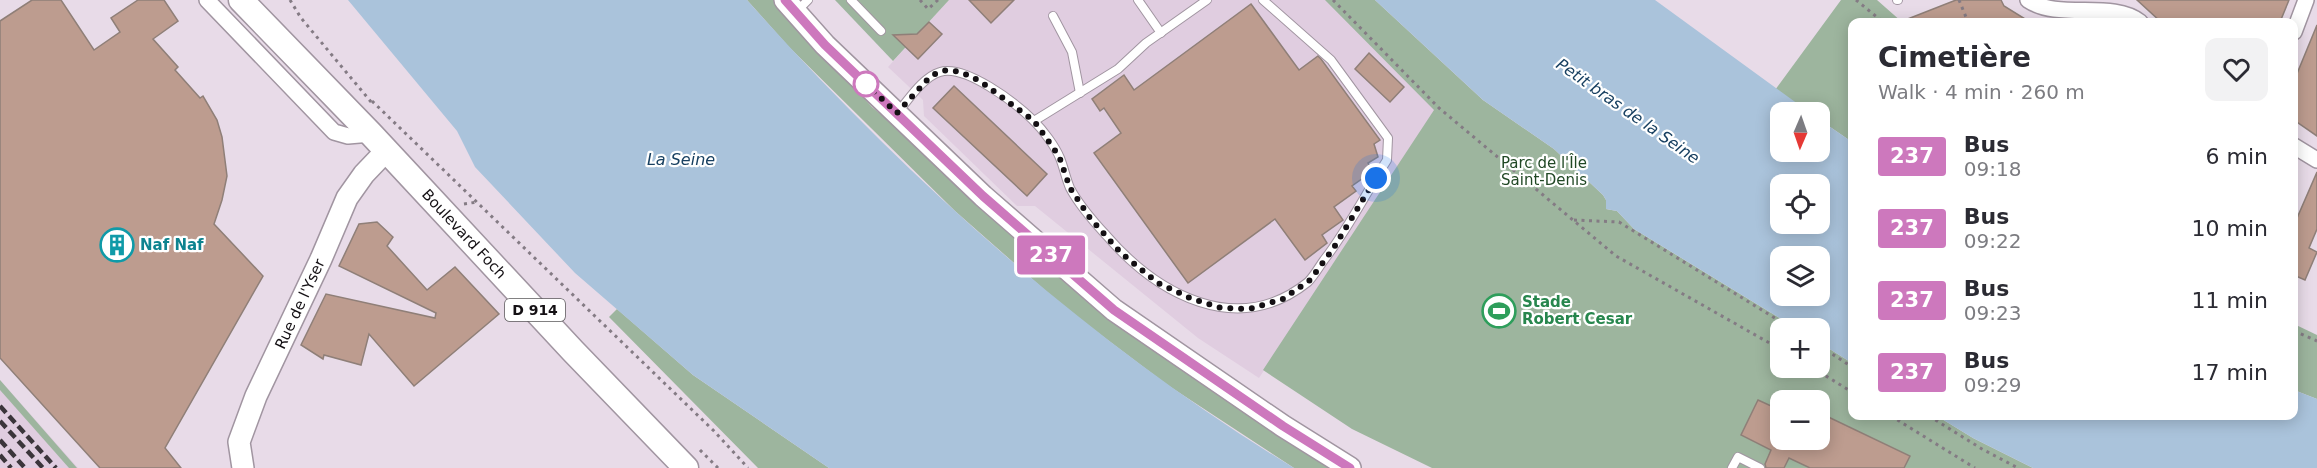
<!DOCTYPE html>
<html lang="en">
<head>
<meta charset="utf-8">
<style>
  :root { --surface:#fff; --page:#f2f2f3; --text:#2b2b33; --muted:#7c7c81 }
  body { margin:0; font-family:"DejaVu Sans",sans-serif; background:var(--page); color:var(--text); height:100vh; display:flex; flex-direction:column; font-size:22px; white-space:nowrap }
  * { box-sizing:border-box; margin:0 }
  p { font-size:20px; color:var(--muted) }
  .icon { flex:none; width:33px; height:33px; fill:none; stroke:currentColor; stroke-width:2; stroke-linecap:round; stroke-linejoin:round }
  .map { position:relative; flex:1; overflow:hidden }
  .panel { position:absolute; left:1848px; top:18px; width:450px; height:402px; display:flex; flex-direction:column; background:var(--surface); border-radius:12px; box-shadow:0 3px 15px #0003 }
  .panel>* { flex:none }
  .badge { padding:0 12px; border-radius:4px; font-size:21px; line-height:39px }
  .needle { width:39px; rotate:182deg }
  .buttons { position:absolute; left:1770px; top:102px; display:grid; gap:12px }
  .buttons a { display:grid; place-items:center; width:60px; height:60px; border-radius:12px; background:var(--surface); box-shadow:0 3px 15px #0003; font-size:30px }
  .you { position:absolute; width:30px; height:30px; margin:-15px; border:4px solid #fff; border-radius:50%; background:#1a73e8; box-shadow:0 0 0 9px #1a73e833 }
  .map>.badge { position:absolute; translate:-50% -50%; box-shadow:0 0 0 3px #fff }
  .round { display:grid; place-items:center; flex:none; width:63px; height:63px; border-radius:12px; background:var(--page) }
  .head { display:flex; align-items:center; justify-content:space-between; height:102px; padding:0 30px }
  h1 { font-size:28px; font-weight:600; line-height:45px }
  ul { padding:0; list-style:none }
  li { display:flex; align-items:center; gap:18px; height:72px; padding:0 30px }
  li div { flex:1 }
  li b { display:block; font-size:22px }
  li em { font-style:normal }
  li .badge { min-width:66px; font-weight:700; text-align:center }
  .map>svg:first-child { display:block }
  .built { fill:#e0cde0 }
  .green { fill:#9db59e; fill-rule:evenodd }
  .water { fill:#aac3db; fill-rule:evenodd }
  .building { fill:#bd9c8f; stroke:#8f7f78; stroke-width:1.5 }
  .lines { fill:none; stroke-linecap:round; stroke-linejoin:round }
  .lane-casing { stroke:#a195a1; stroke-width:10 }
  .street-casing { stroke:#a195a1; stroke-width:18 }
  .secondary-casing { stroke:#a195a1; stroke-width:24 }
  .primary-casing { stroke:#a195a1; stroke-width:27 }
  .path { stroke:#847b84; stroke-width:3; stroke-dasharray:3 4.5; stroke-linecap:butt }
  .lane { stroke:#fff; stroke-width:8 }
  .street { stroke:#fff; stroke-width:15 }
  .secondary { stroke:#fff; stroke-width:21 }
  .primary { stroke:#fff; stroke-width:24 }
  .rail { stroke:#3b353b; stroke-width:4.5; stroke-dasharray:9 4.5; stroke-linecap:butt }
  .line-casing { stroke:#fff; stroke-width:14 }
  .line { stroke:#cd78bd; stroke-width:9 }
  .walk { stroke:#141014; stroke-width:6; stroke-dasharray:0 10.8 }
  .stop-dot { fill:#fff; stroke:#cd78bd; stroke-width:3 }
  .labels { text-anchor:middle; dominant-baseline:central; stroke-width:4.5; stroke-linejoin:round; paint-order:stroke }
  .shield { fill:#fff; stroke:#5a585a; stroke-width:1.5 }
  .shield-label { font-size:14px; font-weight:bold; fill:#141014 }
  .park-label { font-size:15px; fill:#214825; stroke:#fff }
  .street-label { font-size:15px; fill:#141014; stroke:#fff }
  .culture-label { font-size:15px; font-weight:bold; fill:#0d838f; stroke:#fff; text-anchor:start }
  .leisure-label { font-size:15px; font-weight:bold; fill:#27864d; stroke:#fff; text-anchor:start }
  .water-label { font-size:16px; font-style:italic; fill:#184061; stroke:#fff }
</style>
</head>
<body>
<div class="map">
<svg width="2317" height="468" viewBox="0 0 2317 468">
  <rect width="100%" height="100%" fill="#e8dbe8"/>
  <g class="built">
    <polygon points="949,0 1327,0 1435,109 1259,378 1198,338 1035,206 1017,206 924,116 923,100 888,67"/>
    <polygon points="0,380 78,468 0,468"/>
  </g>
  <g class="green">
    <polygon points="747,0 774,0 872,107 908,137 983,206 1335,468 1294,468 1166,384 1064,307 955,211 788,46"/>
    <polygon points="835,0 949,0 893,61"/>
    <path d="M1325 0H1375L1483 100 1554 149 1603 195 1606 200V209L1617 211 1634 229 1796 328H1780V368H1820V343L1852 363V416H1937L1973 438 2033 468H1432L1352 429 1263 370 1434 110ZM1780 400H1820V440H1780Z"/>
    <polygon points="1841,0 1877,0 1902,22 1852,22 1852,142 1820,120 1820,112 1809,112 1775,90"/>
    <polygon points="617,309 693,375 829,468 758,468 609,317"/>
    <polygon points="2294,324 2317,335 2317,399 2294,390"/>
    <polygon points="0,380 77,468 69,468 0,390"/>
  </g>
  <g class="water">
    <path d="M348 0H747C907 179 1089 343 1294 468H829L693 375 575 273 475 167 457 131Z"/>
    <path d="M1375 0H1655L1809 112H1780V152H1820V120L1852 142V363L1820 343V328H1796L1634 229 1617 211 1606 209V200L1603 195 1554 149 1483 100ZM1780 184H1820V224H1780ZM1780 256H1820V296H1780Z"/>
    <polygon points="2294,390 2317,399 2317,468 2033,468 1973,438 1937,416 2294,416"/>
  </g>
  <g class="building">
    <polygon points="32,0 61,0 94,50 120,32 111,18 138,0 164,0 178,21 153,39 178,67 175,70 200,98 203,96 217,120 222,137 227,176 222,200 214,224 263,276 165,448 181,468 100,468 0,358 0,21"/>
    <polygon points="969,0 1014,0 991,23"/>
    <polygon points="1956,0 2001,0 2004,6 2030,22 1900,22"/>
    <polygon points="2137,0 2289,0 2280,22 2161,22"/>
    <polygon points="1251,4 1299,70 1318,56 1321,59 1380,140 1374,144 1378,157 1368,163 1373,171 1352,186 1356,191 1334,207 1343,220 1322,235 1327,243 1305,260 1275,219 1188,283 1094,153 1121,133 1104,108 1100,111 1092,99 1124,75 1134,90"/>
    <polygon points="929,22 942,34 918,59 893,35 917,34"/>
    <polygon points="2317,25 2317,136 2294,120 2294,81"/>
    <polygon points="1369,53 1404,87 1390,102 1355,69"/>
    <polygon points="954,86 1047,174 1027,196 933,108"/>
    <polygon points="2317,172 2317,229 2309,248 2317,252 2305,280 2296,276 2294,283 2294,225"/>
    <polygon points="377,222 393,237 387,246 427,290 455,267 499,314 414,386 369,334 361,365 324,355 323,359 301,345 326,294 435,318 436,313 339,266 359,224"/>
    <polygon points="1758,400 1780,410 1780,440 1820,440 1820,413 1910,456 1904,468 1810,468 1789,458 1784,468 1766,468 1765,464 1771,450 1741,435"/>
  </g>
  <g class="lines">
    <defs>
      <g id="lane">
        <polyline points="851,0 881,31"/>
        <polyline points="1138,0 1161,33"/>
        <polyline points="1897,0 1898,0"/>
        <polyline points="797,11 808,0"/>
        <polyline points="1053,16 1072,52 1080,93"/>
        <path d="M898 112C909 99 923 77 940 72 965 64 1016 103 1034 121 1043 130 1055 146 1060 158 1064 168 1066 179 1070 188 1079 205 1093 221 1106 235 1157 294 1237 339 1308 282 1314 276 1319 267 1324 260 1348 229 1366 193 1387 160L1388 138 1331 60 1263 0"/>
        <polyline points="1034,121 1118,69 1146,43 1207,0"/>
        <polyline points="1732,468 1738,457 1760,468"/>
      </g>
      <g id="street">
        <polyline points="207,0 334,132 348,136 371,134"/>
        <path d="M2028 0C2059 21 2112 0 2140 22"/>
        <polyline points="2294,32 2306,0"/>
        <polyline points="2294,146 2317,160"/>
      </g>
      <g id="secondary">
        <polyline points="785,0 825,45 983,196 1114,310 1283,426 1350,468"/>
        <polyline points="243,468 239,442 256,396 321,259 347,198 364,174 386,151"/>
      </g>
      <polyline id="primary" points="241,0 371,134 573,351 686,468"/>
    </defs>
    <use href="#lane" class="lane-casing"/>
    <use href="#street" class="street-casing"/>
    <use href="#secondary" class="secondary-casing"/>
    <use href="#primary" class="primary-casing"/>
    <g class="path">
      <polyline points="290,0 301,18 372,103"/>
      <polyline points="920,0 928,9 938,0"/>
      <polyline points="1333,0 1439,108 1616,256 1780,349"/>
      <polyline points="1856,0 1883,22"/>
      <polyline points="1959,0 1968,22"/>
      <polyline points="372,101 714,431 748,468"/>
      <polyline points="464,204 477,202"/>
      <polyline points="1574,220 1619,222 1791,328"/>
      <polyline points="2294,331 2317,341"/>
      <polyline points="1820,346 1852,367"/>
      <polyline points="1813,368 1852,392"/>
      <polyline points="1891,416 1975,468"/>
      <polyline points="1929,416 1982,449 2018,468"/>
      <polyline points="700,450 718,468"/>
    </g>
    <use href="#lane" class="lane"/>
    <use href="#street" class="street"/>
    <use href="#secondary" class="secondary"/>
    <use href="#primary" class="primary"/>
    <g class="rail">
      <polyline points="0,406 56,468"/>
      <polyline points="0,421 43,468"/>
      <polyline points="0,440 25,468"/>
      <polyline points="0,455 11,468"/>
    </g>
  </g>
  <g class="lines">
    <defs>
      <polyline id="line" points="785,0 825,45 983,196 1114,310 1283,426 1350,468"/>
    </defs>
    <use href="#line" class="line-casing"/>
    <use href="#line" class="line"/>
    <polyline class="walk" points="866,84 897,113 929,78 938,72 948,70 961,72 980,81 1034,121 1059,156 1070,188 1090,218 1121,253 1158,283 1190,298 1221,308 1249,309 1283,299 1310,280 1333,249 1376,178"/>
  </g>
  <defs>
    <symbol id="building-ring" viewBox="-11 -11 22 22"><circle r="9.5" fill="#fff" stroke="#0f9aa8" stroke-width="1.5"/><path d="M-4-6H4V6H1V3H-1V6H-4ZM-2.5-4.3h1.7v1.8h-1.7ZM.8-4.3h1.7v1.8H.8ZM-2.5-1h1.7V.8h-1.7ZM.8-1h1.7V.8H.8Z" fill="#0f9aa8"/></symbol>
    <symbol id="stadium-ring" viewBox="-11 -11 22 22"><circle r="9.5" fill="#fff" stroke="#2e9e5b" stroke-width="1.5"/><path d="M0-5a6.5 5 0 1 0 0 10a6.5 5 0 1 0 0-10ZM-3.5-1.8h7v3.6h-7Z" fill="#2e9e5b"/></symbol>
  </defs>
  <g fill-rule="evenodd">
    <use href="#building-ring" x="98" y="226" width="38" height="38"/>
    <use href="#stadium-ring" x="1480" y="292" width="38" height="38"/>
  </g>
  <circle class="stop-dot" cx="866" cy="84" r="12"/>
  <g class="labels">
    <rect class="shield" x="505" y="299" width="60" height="22" rx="4.5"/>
    <g class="shield-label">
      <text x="535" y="310">D 914</text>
    </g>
    <g class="park-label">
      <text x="1544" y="163">Parc de l'Île<tspan x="1544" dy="17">Saint-Denis</tspan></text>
    </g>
    <g class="street-label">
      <text transform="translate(464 234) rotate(47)">Boulevard Foch</text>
      <text transform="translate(300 304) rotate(-65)">Rue de l'Yser</text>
    </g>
    <g class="culture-label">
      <text x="140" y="245">Naf Naf</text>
    </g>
    <g class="leisure-label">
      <text x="1522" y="302">Stade<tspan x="1522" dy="17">Robert Cesar</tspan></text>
    </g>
    <g class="water-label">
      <text transform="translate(1628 111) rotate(35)">Petit bras de la Seine</text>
      <text x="681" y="159">La Seine</text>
    </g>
  </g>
</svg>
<div class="buttons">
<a><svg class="needle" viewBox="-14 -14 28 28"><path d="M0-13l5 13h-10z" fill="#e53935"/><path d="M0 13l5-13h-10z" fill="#7c7c81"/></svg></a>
<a><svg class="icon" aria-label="locate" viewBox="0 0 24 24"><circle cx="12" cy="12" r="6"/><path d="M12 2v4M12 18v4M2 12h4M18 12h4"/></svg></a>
<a><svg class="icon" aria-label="layers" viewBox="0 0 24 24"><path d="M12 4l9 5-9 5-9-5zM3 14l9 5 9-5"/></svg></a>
<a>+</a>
<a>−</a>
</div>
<div class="you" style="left:1376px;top:178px"></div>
<b class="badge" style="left:1051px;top:255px;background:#cd78bd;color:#fff">237</b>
<section class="panel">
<div class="head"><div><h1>Cimetière</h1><p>Walk · 4 min · 260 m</p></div><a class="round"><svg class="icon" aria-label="heart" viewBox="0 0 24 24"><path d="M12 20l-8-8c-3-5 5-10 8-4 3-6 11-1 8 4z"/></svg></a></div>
<ul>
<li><span class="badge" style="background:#cd78bd;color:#fff">237</span><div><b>Bus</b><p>09:18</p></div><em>6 min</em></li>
<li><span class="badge" style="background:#cd78bd;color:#fff">237</span><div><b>Bus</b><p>09:22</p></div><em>10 min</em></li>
<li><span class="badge" style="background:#cd78bd;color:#fff">237</span><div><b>Bus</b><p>09:23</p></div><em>11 min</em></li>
<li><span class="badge" style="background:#cd78bd;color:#fff">237</span><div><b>Bus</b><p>09:29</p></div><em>17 min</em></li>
</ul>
</section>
</div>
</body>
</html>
